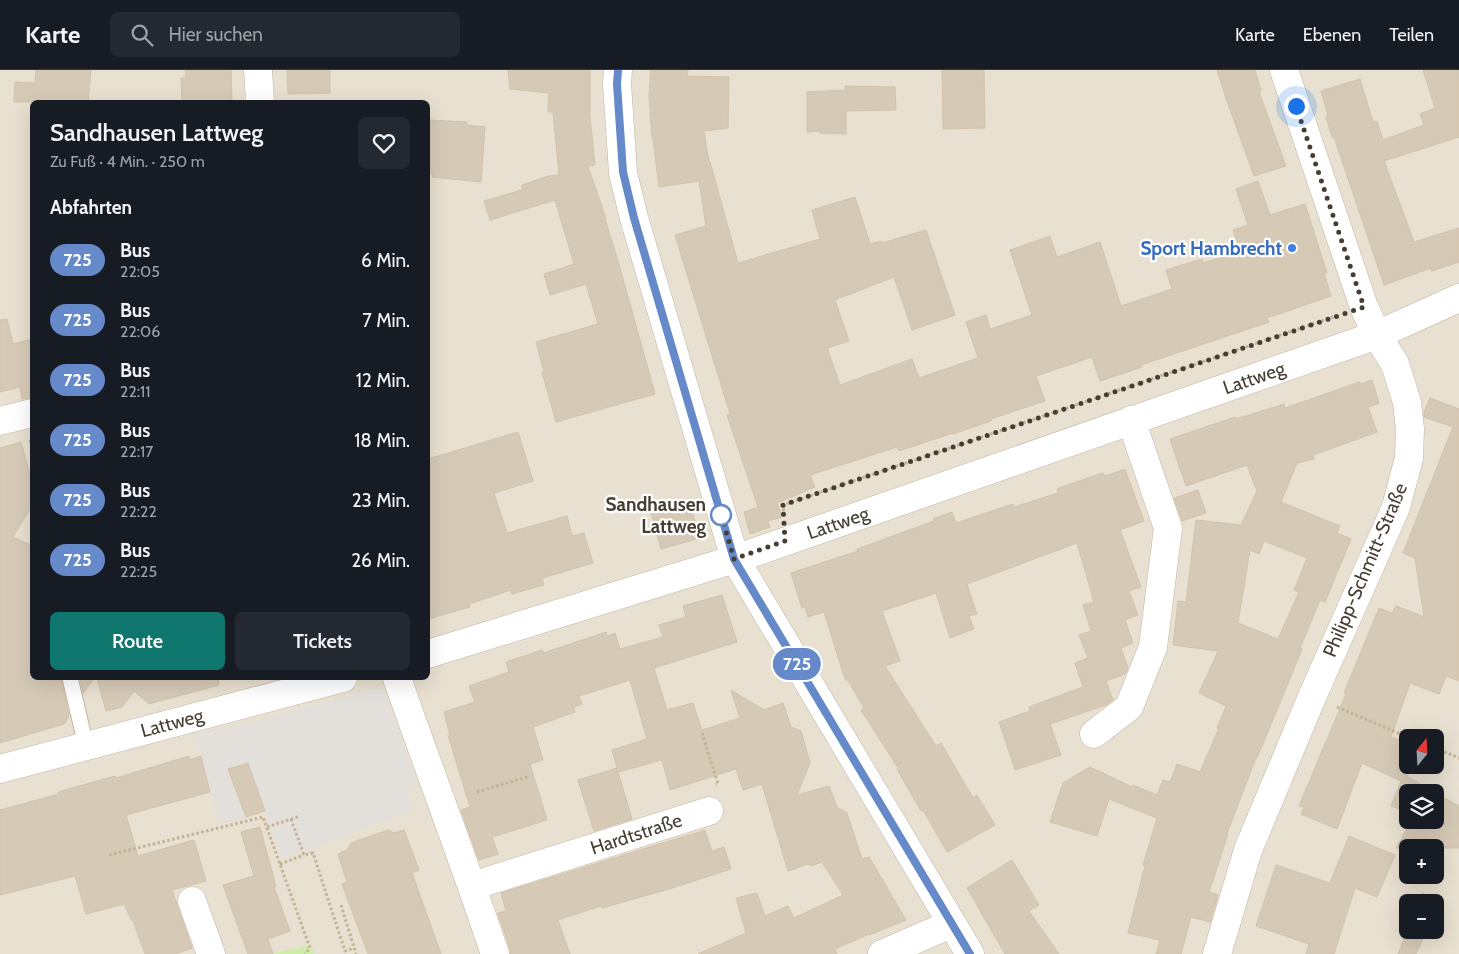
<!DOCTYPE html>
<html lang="de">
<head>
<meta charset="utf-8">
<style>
  :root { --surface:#171b24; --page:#242831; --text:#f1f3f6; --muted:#9ea1a6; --line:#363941; --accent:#0f766e }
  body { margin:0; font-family:Cabin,sans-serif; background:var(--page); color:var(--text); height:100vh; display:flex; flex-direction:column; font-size:19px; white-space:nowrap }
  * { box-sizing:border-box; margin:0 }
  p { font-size:16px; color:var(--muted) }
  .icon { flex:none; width:28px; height:28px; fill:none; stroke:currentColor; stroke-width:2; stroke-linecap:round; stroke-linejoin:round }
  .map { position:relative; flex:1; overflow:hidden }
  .sheet { position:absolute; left:30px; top:30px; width:400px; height:580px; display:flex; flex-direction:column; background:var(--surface); border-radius:8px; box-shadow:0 5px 20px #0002 }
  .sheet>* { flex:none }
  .badge { padding:0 10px; border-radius:16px; font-size:18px; line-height:32px }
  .needle { width:32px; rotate:18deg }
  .controls { position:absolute; left:1399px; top:659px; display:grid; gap:10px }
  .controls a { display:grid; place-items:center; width:45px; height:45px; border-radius:8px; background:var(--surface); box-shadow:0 5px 20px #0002; font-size:25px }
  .you { position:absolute; width:25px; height:25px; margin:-12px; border:4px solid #fff; border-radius:50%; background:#1a73e8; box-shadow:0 0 0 8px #1a73e833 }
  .map>.badge { position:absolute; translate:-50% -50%; box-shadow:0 0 0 2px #fff }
  h2 { padding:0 20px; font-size:19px; line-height:45px }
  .round { display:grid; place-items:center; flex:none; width:52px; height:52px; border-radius:8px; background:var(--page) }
  .head { display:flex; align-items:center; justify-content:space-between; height:85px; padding:0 20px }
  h1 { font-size:24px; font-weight:600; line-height:38px }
  .primary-button { display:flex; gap:10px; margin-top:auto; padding:10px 20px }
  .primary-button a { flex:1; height:58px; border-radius:8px; background:var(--accent); color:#fff; font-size:20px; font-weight:600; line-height:58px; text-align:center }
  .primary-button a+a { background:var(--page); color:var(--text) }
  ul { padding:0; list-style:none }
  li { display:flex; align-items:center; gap:15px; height:60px; padding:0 20px }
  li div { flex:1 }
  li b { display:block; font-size:19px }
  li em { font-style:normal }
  li .badge { min-width:55px; font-weight:700; text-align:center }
  header { display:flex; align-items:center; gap:30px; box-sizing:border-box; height:70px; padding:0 25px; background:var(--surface); border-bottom:1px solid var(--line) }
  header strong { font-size:24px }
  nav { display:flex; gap:28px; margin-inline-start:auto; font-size:18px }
  .search { width:350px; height:45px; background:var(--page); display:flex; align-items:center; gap:12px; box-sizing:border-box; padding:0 18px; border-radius:8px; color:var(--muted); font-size:19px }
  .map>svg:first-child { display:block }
  .residential { fill:#e8e0d0; fill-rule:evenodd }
  .green { fill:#ceeda7 }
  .parking { fill:#e3e0dc }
  .building { fill:#d6cab7; stroke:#d2c2aa; fill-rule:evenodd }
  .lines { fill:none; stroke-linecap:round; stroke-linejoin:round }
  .lane-casing { stroke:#c0b6a5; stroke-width:17 }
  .street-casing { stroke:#c0b6a5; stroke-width:29 }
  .path { stroke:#c3b294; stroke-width:3; stroke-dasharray:2.5 2.5; stroke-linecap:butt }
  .lane { stroke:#fff; stroke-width:15 }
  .street { stroke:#fff; stroke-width:28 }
  .line-casing { stroke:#fff; stroke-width:11 }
  .line { stroke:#6589c9; stroke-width:8 }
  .walk { stroke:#463e33; stroke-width:5; stroke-dasharray:0 9 }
  .shop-dot { fill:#3f7fe0; stroke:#fff; stroke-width:2 }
  .stop-dot { fill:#fff; stroke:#6589c9; stroke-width:2.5 }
  .labels { text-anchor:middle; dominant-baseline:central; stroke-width:4.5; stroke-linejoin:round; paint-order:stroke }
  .shop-label { font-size:19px; font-weight:bold; fill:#366cbe; stroke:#fff; text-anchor:end }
  .street-label { font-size:19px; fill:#463e33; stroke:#fff }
  .stop-label { font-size:19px; font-weight:bold; fill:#463e33; stroke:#fff; text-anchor:end }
</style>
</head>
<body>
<header>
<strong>Karte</strong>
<div class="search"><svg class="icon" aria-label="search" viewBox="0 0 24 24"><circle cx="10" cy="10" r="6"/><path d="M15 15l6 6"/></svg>Hier suchen</div>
<nav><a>Karte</a><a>Ebenen</a><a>Teilen</a></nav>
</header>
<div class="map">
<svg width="1459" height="884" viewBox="0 0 1459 884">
  <rect width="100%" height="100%" fill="#f4eee3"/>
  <path class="residential" d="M0 0H1459V884H0ZM32 32H428V608H32ZM1408 668H1435V695H1408ZM1408 722H1435V750H1408ZM1408 778H1435V805H1408ZM1408 832H1435V860H1408Z"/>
  <polygon class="green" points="311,875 314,884 272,884"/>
  <polygon class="parking" points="378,618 384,622 418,717 408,721 414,740 281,789 247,693 228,699 246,747 219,754 195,665 235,655 236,656"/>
  <g class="building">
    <polygon points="36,0 91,0 88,32 14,32 15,12 35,13"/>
    <polygon points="185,0 231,0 232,32 182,32 181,8 186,8"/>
    <polygon points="287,0 330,0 330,23 288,24"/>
    <polygon points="508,0 590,0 590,47 595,95 588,96 606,149 605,149 618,191 655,324 556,352 542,302 544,302 536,272 598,254 586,214 550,225 544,204 574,194 555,130 490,150 484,131 522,120 522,115 549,106 559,105 553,42 548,42 549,23 510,19"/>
    <polygon points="651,0 688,0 687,6 729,7 728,58 704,61 709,92 710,92 738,193 820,169 812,140 855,127 870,174 882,171 882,173 926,160 955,245 912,260 894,207 835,230 849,271 827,278 840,315 912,289 919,308 978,288 966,252 986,245 990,259 1032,245 1010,180 1050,166 1057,187 1100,172 1121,236 1172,219 1166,200 1202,189 1203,193 1240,182 1233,160 1248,155 1236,119 1258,111 1270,145 1305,134 1327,203 1324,203 1331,226 1267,248 1269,252 1141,295 1142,297 1100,311 1092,287 1036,306 1045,331 991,349 991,351 953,364 953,363 899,381 897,377 810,405 815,417 777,433 782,447 768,451 770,457 750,464 744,442 758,437 727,345 730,344 675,165 706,156 699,111 659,117 653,68 652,68 649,25"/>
    <polygon points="942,0 984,0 985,58 943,59"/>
    <polygon points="1217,0 1255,0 1261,21 1259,22 1286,96 1254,106 1227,31"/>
    <polygon points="1423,0 1459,0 1459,67 1384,91 1414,172 1459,158 1459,192 1431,201 1431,198 1384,215 1334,67 1332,67 1326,47 1328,46 1321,21 1360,9 1373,52 1377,51 1383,70 1424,55 1420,44 1435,38"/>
    <polygon points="845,16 895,17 896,40 846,41 846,64 820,63 820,61 807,62 807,22 846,20"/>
    <polygon points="428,50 467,52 467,55 485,57 481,112 432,107 433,104 428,104"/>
    <polygon points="7,249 13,274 32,269 32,328 22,329 20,317 0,322 0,250"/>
    <path d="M1372 310 1379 333 1368 337 1377 362 1313 385 1314 389 1297 393 1281 432 1340 456 1337 463 1351 469 1325 532 1320 530 1300 578 1302 579 1284 623 1257 688H1256L1227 763 1228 764 1209 822 1218 825 1210 852 1191 847 1181 884H1156L1160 870 1128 863 1145 796 1143 795 1157 748 1109 729 1097 766 1050 752 1063 713 1090 697 1132 717 1133 715 1157 725 1163 710 1170 712 1177 694 1200 702 1219 658H1217L1226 636 1199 623 1218 581 1173 575 1178 531 1186 532 1196 450 1241 455 1257 421 1247 395 1186 416 1170 369 1235 347 1236 349 1284 334 1285 338 1360 312V314ZM1264 471 1307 488 1294 520 1299 522 1278 569 1238 553 1250 480 1259 484Z"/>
    <polygon points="1430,328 1459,339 1459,611 1446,606 1439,624 1410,613 1391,667 1408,673 1408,707 1435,722 1408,722 1408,742 1391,736 1401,711 1362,693 1337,759 1301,744 1304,737 1299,736 1346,624 1344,623 1379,538 1392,543 1396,536 1424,547 1415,488 1403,483 1453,357 1424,347 1424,342"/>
    <polygon points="518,362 533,411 494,423 507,463 567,446 572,466 584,463 593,493 542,508 544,515 512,524 511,520 469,534 470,537 428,549 428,389"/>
    <polygon points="21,372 32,412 32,436 13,467 29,474 32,486 32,608 61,608 69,646 64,654 0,673 0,378"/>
    <polygon points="1125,399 1144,451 1120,460 1141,517 1129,521 1138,545 1125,550 1133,573 1121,578 1128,598 1125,604 1106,611 1113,630 1106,635 1050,654 1061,685 1015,700 999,652 1030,641 1029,637 1083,617 1075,593 1088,588 1079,565 1091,561 1083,535 1094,532 1077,473 967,514 977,544 969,546 974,559 950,568 936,523 882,541 900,591 885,596 936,676 941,673 973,728 977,725 995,755 947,782 923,740 921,741 897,699 898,698 861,640 864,638 847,609 845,609 824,542 808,547 805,537 802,538 791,503 858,481 857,479 934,451 933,449 952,442 956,453 1013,434 1014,437 1058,423 1057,419 1070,414 1103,403 1105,406"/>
    <polygon points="1198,420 1206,443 1182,451 1174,428"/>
    <polygon points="689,431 700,468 661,479 651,442"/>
    <polygon points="722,525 737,572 654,598 667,640 693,633 702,660 740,648 731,620 764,640 783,633 791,657 801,661 810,693 797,725 829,716 837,737 847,743 862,789 869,787 906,850 869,865 869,864 835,879 837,884 698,884 746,863 736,828 757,823 765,846 788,836 794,848 843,825 822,792 811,796 808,794 788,801 762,714 743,720 736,699 670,720 662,690 618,702 632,749 594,761 578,710 617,698 612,680 647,669 630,610 579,626 582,634 574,637 575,642 533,657 543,690 530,694 547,750 492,767 498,784 479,790 461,740 470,737 448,665 450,665 444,642 475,632 469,616 509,602 506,592 542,580 543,583 606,562 607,566 615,563 620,579 663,567 659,555 686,547 683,536"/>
    <polygon points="80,608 94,608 83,624"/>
    <polygon points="97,608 218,608 219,615 149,634 134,621 122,637 106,641"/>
    <polygon points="189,686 190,690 201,686 210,722 126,745 138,786 194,770 206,811 172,820 192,878 175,884 145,884 133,851 132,851 124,834 86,844 75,806 0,825 0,740 59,724 58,722 115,706 116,708"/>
    <polygon points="248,693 265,741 246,747 228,699"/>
    <polygon points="1435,723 1459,736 1459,778 1396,778 1412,750 1435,750"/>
    <polygon points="260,757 276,816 274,817 290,861 268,869 273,884 248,884 223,815 254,806 241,762"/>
    <polygon points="388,760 394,763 404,760 419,800 412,803 441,884 368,884 342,814 347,812 338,784 347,780 351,773"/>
    <polygon points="705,760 712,781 724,777 731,799 669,819 602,838 601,836 558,850 570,884 510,884 510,879 498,843 506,841 501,823"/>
    <polygon points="1349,766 1395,785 1377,827 1355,818 1334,884 1306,884 1309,874 1256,856 1276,795 1330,813"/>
    <polygon points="1012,790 1039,835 1029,841 1059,884 1005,884 967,818"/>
    <polygon points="1422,823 1440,831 1435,843 1435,832 1418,832"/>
    <polygon points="1408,859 1408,860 1427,860 1416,884 1398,884"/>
  </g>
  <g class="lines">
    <defs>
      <polyline id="lane" points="70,608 86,676"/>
      <g id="street">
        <polyline points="258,0 260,32"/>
        <polyline points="618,0 617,14 623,103 634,148 735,489 970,884"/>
        <polyline points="0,351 32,343"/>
        <polyline points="428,584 735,489 1377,265 1459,228"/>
        <path d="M397 608C429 700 464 791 495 884"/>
        <polyline points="1094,664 1129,637 1153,577 1168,458 1131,350"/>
        <polyline points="0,699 343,608"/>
        <polyline points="472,816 709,741"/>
        <polyline points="192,831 211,884"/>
        <polyline points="882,884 951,854"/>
        <polyline points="1217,884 1248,780 1312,627 1396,437 1409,388 1410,359 1407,332 1395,294 1377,265 1364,237 1284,0"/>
      </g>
    </defs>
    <use href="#lane" class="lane-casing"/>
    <use href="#street" class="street-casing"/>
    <g class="path">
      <polyline points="30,370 32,380"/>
      <polyline points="784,446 783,435 1339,245"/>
      <polyline points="1337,637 1410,668"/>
      <polyline points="702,663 718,714 716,715"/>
      <polyline points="1435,678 1459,688"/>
      <polyline points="477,722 530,706"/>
      <polyline points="291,749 304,785 313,783 345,881 354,878"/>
      <polyline points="267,757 300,746"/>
      <polyline points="109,785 263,747 310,878 305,884"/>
      <polyline points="280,794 304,785"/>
      <polyline points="341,835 356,884"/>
    </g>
    <use href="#lane" class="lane"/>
    <use href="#street" class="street"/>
  </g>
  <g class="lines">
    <defs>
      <polyline id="line" points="618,0 617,14 623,102 634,148 734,489 970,884"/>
    </defs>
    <use href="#line" class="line-casing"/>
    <use href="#line" class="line"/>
    <polyline class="walk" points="721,445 720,441 734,489 785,471 783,435 1364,237 1296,36"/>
  </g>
  <circle class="shop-dot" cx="1292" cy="178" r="5"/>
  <circle class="stop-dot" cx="721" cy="445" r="10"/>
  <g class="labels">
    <g class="shop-label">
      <text x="1282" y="178">Sport Hambrecht</text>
    </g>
    <g class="street-label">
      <text transform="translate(1254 308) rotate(-19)">Lattweg</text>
      <text transform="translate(838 453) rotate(-19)">Lattweg</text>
      <text transform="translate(1365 500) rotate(-67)">Philipp-Schmitt-Straße</text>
      <text transform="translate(172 653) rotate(-15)">Lattweg</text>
      <text transform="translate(636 764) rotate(-18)">Hardtstraße</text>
    </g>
    <g class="stop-label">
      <text x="706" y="434">Sandhausen<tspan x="706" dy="22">Lattweg</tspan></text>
    </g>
  </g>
</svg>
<div class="controls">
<a><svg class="needle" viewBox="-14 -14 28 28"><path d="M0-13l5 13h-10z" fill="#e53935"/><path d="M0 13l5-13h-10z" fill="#9ea1a6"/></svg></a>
<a><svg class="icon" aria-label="layers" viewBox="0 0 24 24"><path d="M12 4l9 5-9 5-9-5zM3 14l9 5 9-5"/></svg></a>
<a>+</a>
<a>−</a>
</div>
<div class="you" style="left:1296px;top:36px"></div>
<b class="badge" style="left:797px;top:594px;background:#6589c9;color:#fff">725</b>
<section class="sheet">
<div class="head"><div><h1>Sandhausen Lattweg</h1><p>Zu Fuß · 4 Min. · 250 m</p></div><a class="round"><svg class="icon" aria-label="heart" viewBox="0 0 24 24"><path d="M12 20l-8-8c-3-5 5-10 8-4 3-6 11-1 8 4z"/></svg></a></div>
<h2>Abfahrten</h2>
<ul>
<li><span class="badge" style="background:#6589c9;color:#fff">725</span><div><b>Bus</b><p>22:05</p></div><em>6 Min.</em></li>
<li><span class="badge" style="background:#6589c9;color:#fff">725</span><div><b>Bus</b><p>22:06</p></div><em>7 Min.</em></li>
<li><span class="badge" style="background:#6589c9;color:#fff">725</span><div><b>Bus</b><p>22:11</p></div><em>12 Min.</em></li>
<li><span class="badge" style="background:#6589c9;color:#fff">725</span><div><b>Bus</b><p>22:17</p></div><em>18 Min.</em></li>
<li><span class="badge" style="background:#6589c9;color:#fff">725</span><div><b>Bus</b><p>22:22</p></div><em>23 Min.</em></li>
<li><span class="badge" style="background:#6589c9;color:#fff">725</span><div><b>Bus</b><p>22:25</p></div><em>26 Min.</em></li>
</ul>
<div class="primary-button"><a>Route</a><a>Tickets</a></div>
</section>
</div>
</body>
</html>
